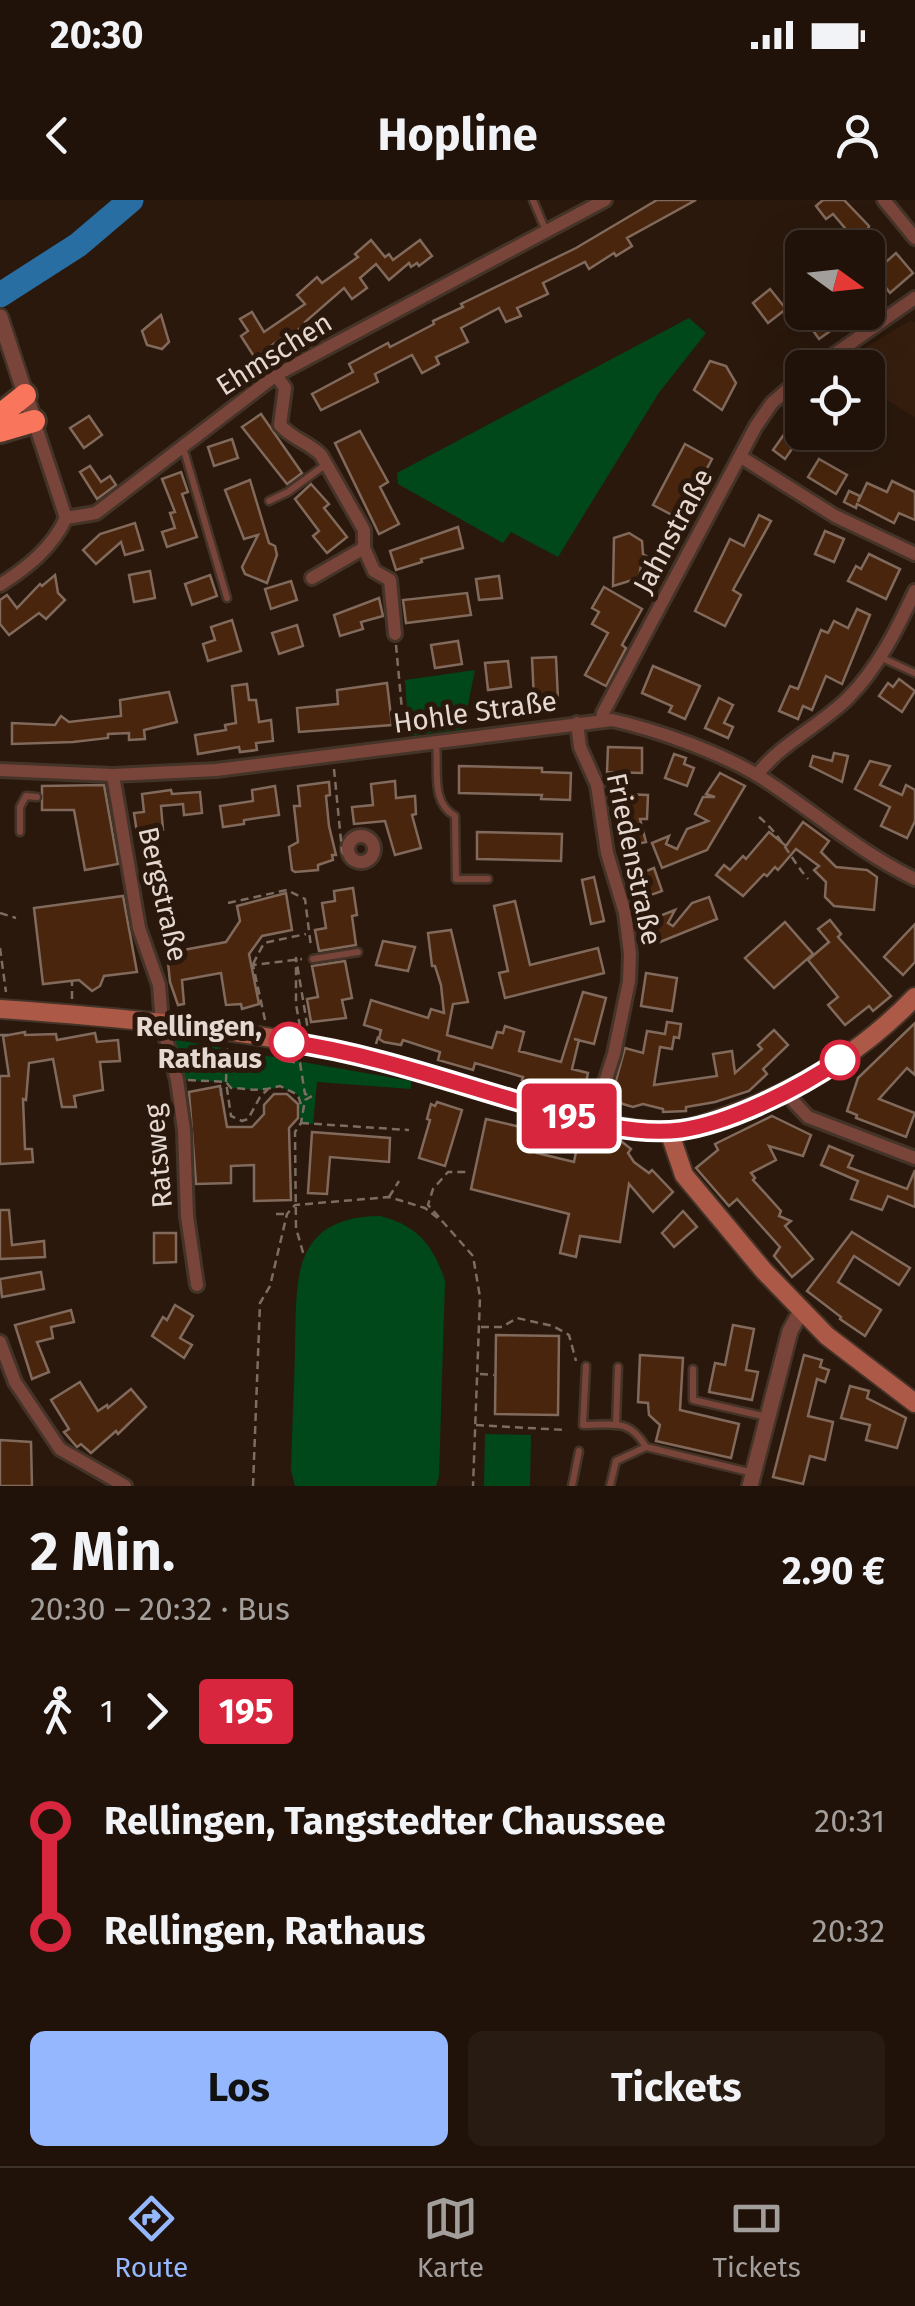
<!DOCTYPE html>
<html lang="de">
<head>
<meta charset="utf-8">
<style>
  :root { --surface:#201209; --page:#281b12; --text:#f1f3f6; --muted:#a29e9c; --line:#3d322a; --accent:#94b7fd }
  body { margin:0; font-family:"Fira Sans",sans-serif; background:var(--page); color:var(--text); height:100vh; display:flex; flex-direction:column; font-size:38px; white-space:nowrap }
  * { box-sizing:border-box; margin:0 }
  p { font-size:32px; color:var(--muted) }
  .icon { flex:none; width:55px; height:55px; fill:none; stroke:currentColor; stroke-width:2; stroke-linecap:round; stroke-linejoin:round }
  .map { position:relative; height:1286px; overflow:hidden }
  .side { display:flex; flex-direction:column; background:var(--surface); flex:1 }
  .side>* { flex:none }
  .badge { padding:0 20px; border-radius:8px; font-size:35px; line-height:65px }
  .needle { width:65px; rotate:105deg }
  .tools { position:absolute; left:785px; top:30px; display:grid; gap:20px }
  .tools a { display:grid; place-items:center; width:100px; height:100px; border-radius:15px; background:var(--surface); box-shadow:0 10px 40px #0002,0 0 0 2px var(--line); font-size:50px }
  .map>.badge { position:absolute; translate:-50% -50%; box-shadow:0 0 0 5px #fff }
  .legs { display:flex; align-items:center; gap:15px; height:110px; padding:0 30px; font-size:32px }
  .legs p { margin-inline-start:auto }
  .overview { display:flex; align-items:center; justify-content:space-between; height:170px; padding:0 30px }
  h1 { font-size:55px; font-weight:700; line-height:75px }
  .cta { display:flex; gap:20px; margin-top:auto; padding:20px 30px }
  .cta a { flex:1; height:115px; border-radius:15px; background:var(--accent); color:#111; font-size:40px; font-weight:700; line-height:115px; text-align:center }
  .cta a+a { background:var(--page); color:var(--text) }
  ul { padding:0 30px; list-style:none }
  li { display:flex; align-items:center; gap:35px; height:110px; font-size:38px }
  li i { display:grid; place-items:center; width:15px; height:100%; margin:0 12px; background:currentColor }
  li i::after { content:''; width:25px; height:25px; margin:-12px; border:8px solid; border-radius:50%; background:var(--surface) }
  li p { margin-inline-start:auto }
  li:first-child i { background:linear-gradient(#0000 50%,currentColor 0) }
  li:last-child i { background:linear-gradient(currentColor 50%,#0000 0) }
  .status { display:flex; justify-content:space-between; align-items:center; height:70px; padding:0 50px; background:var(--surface); direction:ltr }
  .status svg { height:28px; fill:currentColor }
  header { display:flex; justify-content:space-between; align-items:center; height:130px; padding:0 30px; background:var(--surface); font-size:45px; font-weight:700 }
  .menu { display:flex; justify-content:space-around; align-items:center; height:140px; border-top:2px solid var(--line); background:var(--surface); font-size:28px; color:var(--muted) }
  .menu a { display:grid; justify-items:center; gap:5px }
  .menu .active { color:var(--accent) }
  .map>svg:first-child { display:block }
  .built { fill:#361e0e }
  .green { fill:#00481a }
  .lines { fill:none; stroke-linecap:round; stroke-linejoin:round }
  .river { stroke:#296ea2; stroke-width:25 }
  .building { fill:#48250c; stroke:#816a5c; stroke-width:2.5 }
  .service-casing { stroke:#443327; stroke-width:11 }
  .minor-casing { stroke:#443327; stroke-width:18 }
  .tertiary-casing { stroke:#443327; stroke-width:20 }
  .secondary-casing { stroke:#443327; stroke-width:22 }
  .motorway-casing { stroke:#443327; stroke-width:28 }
  .path { stroke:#7c6c62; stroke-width:2.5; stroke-dasharray:8 5; stroke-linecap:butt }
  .service { stroke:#79443a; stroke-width:6 }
  .minor { stroke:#79443a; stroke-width:12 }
  .tertiary { stroke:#79443a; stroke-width:15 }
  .secondary { stroke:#ad5948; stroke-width:18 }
  .motorway { stroke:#f9765d; stroke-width:22 }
  .line-1-casing { stroke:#fff; stroke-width:22 }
  .line-1 { stroke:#d7263d; stroke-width:15 }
  .stop-1-dot { fill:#fff; stroke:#d7263d; stroke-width:5 }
  .labels { text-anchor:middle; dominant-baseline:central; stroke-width:10; stroke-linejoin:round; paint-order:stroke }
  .street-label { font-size:28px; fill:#e5d8d0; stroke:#2a180c }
  .stop-label { font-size:28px; font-weight:bold; fill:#e5d8d0; stroke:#2a180c; text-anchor:end }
</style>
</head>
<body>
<div class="status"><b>20:30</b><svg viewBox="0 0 49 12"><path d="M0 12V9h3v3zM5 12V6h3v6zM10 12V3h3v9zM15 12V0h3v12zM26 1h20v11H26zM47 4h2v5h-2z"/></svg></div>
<header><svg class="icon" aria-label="back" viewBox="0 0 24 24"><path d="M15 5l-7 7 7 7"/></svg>Hopline<svg class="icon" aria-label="person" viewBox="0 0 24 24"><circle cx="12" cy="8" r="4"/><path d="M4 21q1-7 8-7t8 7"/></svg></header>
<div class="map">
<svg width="915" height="1286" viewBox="0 0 915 1286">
  <rect width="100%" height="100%" fill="#2a180c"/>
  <polygon class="built" points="911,120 915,122 915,217 868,189 868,168 833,167"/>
  <g class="green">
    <polygon points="689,118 706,133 658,194 558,357 511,332 503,343 398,284 397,273"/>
    <polygon points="475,470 463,529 409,536 405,480"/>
    <path d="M166 838 411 881V889L317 882 313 924 301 923 298 895 281 887C258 892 252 889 231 888L225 882 177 880Z"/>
    <path d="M380 1016C417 1025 434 1046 445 1081L439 1276 436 1286H295L291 1270C292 1231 294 1191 295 1152 297 1084 288 1017 380 1016Z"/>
    <polygon points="485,1234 531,1235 530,1286 484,1286"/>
  </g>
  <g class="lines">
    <polyline class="river" points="0,95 78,45 131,0"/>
  </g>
  <g class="building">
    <polygon points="657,0 696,0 627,38 632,46 616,56 614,53 589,69 585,62 543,83 548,94 517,108 521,116 506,122 499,108 461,128 468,142 436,157 439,164 422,173 412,155 375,174 378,182 321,210 312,194 353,172 349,164 388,143 390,147 434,124 433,121 463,107 461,104 576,48"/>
    <polygon points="823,0 844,0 869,26 867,32 856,41 833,14 826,19 816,6"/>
    <polygon points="371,40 385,57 389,54 393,60 420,40 432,56 419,66 417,63 411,67 409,63 389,80 376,64 360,78 367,88 352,99 344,88 305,122 307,124 299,129 301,132 291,138 288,133 255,158 241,136 248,131 240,119 252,112 264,132 305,104 297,95 317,77 322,83 358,57 355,54"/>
    <polygon points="896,53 913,73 890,93 887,89 868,105 868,78"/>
    <polygon points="770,89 786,109 768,123 753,103"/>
    <polygon points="800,112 857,112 819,139"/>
    <polygon points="161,115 169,142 162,149 147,145 142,131"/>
    <polygon points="710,161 726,166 736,183 722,210 694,190"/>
    <polygon points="802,209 802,232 810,235 801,247 796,243 785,259 773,250"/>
    <polygon points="261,214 302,273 287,284 242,227"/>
    <polygon points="89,216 102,235 84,248 70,228"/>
    <polygon points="360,231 388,282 380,287 399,324 379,334 335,243"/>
    <polygon points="232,239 238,258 214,266 208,247"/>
    <polygon points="685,244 712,259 696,289 692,287 676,317 653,305"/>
    <polygon points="819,259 847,275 836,294 808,277"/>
    <polygon points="90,266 101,282 110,276 116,285 97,299 80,272"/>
    <polygon points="181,272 188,292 182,294 197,337 167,347 162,332 175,328 170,313 175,312 162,279"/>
    <polygon points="250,280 269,343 275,346 277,355 267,383 245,374 242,367 258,335 244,339 225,290"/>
    <polygon points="892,281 915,292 915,320 899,313 894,323 857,304 856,308 844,302 849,291 860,296 858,302 867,283 887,292"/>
    <polygon points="311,284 329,304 324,308 347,337 327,353 313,336 319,331 295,299"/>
    <polygon points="759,315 771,321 733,390 741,395 725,426 695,411 730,339 744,346"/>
    <polygon points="135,323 143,350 125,355 121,342 96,364 83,350 100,334"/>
    <polygon points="458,327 463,348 421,359 422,362 396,370 390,351"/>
    <polygon points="825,331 844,339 834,362 815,354"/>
    <polygon points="629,333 642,341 643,354 652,360 641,365 639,378 613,386 614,338"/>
    <polygon points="869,354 900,369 886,399 848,381 856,366 861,369"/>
    <polygon points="150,371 155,398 134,402 129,375"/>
    <polygon points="55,375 58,393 65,400 46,419 39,413 9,435 0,424 0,400 7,395 17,408 40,384 42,386"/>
    <polygon points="210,375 217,396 192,405 185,384"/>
    <polygon points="499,376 502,398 479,400 476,379"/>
    <polygon points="291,381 297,400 271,409 265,389"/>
    <polygon points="604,387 642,409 622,445 626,448 606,486 585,475 608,433 592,424 599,412 592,408"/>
    <polygon points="467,393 471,415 406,423 403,400"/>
    <polygon points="379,398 383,416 361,422 363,429 340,436 334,415"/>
    <polygon points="857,409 870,415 842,484 826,476 812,510 803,506 798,519 779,511 790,486 798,489 821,430 828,433 834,421 848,428"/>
    <polygon points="232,420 241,451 208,461 203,444 215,440 211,427"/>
    <polygon points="297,425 303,446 279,454 272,433"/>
    <polygon points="458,441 462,464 435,468 431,445"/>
    <polygon points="556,457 558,499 534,500 532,458"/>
    <polygon points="508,461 511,487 488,490 485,463"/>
    <polygon points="653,466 700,486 685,519 669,512 672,506 642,493"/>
    <polygon points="899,479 915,491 902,512 879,496 888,483 893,487"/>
    <polygon points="387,483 392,525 299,532 297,508 338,504 337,490"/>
    <polygon points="247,484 249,500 256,500 259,522 271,520 273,541 256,543 257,550 240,552 239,547 198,554 195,535 226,530 225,525 236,523 232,486"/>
    <polygon points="169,492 177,522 144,530 145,539 129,540 129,533 108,534 108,538 73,542 12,544 12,523 55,525 61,516 69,522 121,516 120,500"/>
    <polygon points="719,498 733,505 724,523 733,527 728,538 705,528"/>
    <polygon points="608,547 642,548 642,573 607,572"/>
    <polygon points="834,553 848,556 842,582 810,566 813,556 832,561"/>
    <polygon points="674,554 686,558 684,564 694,568 687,586 665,578"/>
    <polygon points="870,561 890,566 880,585 902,595 906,585 915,590 915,621 907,638 881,626 890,607 855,589"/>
    <polygon points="459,566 542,568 542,572 571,573 570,600 541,599 542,595 459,593"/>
    <polygon points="720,573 745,586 707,650 662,668 652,643 669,636 666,644 677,649 687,629 708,621 695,614 703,597 715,597 706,594"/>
    <polygon points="395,581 396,598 415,596 416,614 412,615 421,648 395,655 385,621 354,624 352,607 373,605 371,584"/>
    <polygon points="329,582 330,595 326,596 329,626 336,655 332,655 333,660 318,665 318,670 295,672 292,670 289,647 298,642 294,606 300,606 298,586"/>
    <polygon points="104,585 118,664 85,670 74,610 42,610 42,586"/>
    <polygon points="275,586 279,615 244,620 244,624 223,627 220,606 253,601 252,590"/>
    <polygon points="171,590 172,594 200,592 202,613 184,615 183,604 161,606 163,630 137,633 134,613 144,612 142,594"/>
    <polygon points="622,594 648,595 647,619 640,619 646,642 632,645 625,619 621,618"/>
    <polygon points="803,622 829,641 821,652 836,667 867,670 877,677 874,710 834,706 825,697 826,682 814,670 819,666 796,649 778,670 775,667 767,676 764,674 743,696 716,675 724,665 730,670 743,656 746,659 769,632 786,646"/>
    <polygon points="477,632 562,634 561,661 477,659"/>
    <polygon points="654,668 662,691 637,700 629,678"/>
    <polygon points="594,677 604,721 591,724 582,680"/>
    <polygon points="353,688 357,715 352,716 356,745 319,751 315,730 326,728 322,703 335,701 334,691"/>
    <polygon points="286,693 292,730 262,736 249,754 259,804 242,809 241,804 226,805 221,773 182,780 184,804 178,805 170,782 167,753 226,742 240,721 237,706"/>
    <polygon points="123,696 137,772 104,776 100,786 92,791 79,780 43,784 34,708"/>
    <polygon points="709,697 717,719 655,744 647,721 675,710 668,723 673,726 692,703"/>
    <polygon points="515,701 530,765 598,748 604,773 505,798 499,773 508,771 494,706"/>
    <polygon points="830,720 841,734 838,737 891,796 873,811 869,806 845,825 828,805 838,797 808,760 829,742 818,729"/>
    <polygon points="785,722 813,754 774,788 745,758"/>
    <polygon points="915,724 915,762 903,775 884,757"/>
    <polygon points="451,730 468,802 453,804 447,835 492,848 497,832 503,833 505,826 524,832 519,851 561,862 583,792 606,798 594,844 574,839 579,840 572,869 588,873 584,892 522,880 523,877 475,863 473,870 438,860 440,852 403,840 401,845 384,842 379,839 381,830 364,825 371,800 428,818 431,809 444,813 441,785 435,766 432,766 428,733"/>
    <polygon points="383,741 415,747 408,771 376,765"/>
    <polygon points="345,761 352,798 342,800 346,818 311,822 307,799 318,797 312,766"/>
    <polygon points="646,773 677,778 672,811 641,806"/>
    <polygon points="667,822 681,824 679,838 674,837 672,849 660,847 654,885 717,876 713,854 732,851 735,873 762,849 758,845 774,830 788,845 763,869 767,874 749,891 715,902 686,907 686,911 663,912 663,909 643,904 633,907 623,904 612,895 625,848 643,853 647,831 665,834"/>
    <polygon points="915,823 915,875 907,868 879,899 915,913 906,937 856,918 857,915 847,911 858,878"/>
    <polygon points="25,832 25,835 56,834 57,840 95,833 97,842 118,840 120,861 100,862 103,890 74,896 76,907 62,907 53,859 29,863 26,900 23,899 25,949 32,949 33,962 0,964 0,876 9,876 3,836"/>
    <polygon points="220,886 227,927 252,927 264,914 264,905 274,894 287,894 298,904 298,918 289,928 291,1000 254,1001 254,965 231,966 231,983 196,984 189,892"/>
    <polygon points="437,902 462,910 445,966 419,958 430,920 427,919 431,904 435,906"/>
    <polygon points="772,916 811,935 803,956 769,946 776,960 751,973 755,978 753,980 781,1011 779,1016 791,1021 785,1026 813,1059 792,1077 774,1056 780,1047 737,999 729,1006 696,968 718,950 715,944"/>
    <polygon points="486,919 542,932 537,953 574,962 579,936 616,947 621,941 631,949 628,953 634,962 649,973 652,970 673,992 653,1012 629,984 620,1042 580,1036 576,1057 560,1053 569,1014 471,989"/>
    <polygon points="312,932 390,938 389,962 330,957 327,994 308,993"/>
    <polygon points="829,946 853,956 848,967 907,989 915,970 915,1007 888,996 882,1010 851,999 858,981 821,965"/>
    <polygon points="0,1010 9,1010 12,1045 44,1041 45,1057 0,1059"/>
    <polygon points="683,1011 697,1027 674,1047 662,1033"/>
    <polygon points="852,1032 910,1068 899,1085 854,1056 838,1082 881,1110 865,1136 840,1119 841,1117 807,1091"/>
    <polygon points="154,1033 176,1033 176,1062 154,1063"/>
    <polygon points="41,1072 44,1089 2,1097 0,1079"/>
    <polygon points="175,1105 193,1116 180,1138 192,1145 184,1158 152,1136 163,1117 167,1120"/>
    <polygon points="71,1110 74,1122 51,1127 53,1138 37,1142 49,1172 32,1179 15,1125"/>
    <polygon points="733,1125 754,1129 746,1170 758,1172 752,1200 709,1192 715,1163 725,1165"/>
    <polygon points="496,1135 559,1136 558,1215 495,1214"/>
    <polygon points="640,1155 683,1158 680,1210 739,1224 731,1258 656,1241 660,1225 649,1215 648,1203 638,1202"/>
    <polygon points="804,1155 822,1160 820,1167 829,1170 825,1182 817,1179 808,1216 833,1222 825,1260 810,1256 803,1284 773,1277"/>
    <polygon points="80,1182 98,1211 107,1205 108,1208 131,1189 146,1207 118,1234 116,1231 91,1253 81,1244 77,1247 64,1232 69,1229 51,1200"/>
    <polygon points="850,1186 869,1191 867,1198 906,1218 897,1248 866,1240 870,1225 841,1218"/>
    <polygon points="0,1240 31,1242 32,1286 0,1286"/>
  </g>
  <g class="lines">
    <defs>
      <g id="service">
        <polyline points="533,0 546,31"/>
        <polyline points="183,247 227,398"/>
        <polyline points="269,301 288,292 325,265"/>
        <polyline points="882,458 915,473"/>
        <path d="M436 544C439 570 430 602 455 616L456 679H488"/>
        <polyline points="20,632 20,607 26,596 37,597"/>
        <polyline points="313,759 358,752"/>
        <path d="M586 1166 583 1225C614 1225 629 1218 646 1247L753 1273"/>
        <polyline points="693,1169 693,1200 767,1217"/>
        <polyline points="616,1225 618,1167"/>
        <polyline points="572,1286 579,1251"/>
        <polyline points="610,1286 616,1261 646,1247"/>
      </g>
      <g id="minor">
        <polyline points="884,0 915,38"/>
        <polyline points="815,168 915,98"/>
        <path d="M276 175 285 188 280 225C292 239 308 242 321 255L364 330V348L374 371 390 380 395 434"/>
        <polyline points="34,221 66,318"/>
        <polyline points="741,257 835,316 915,354"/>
        <polyline points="66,318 96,313 276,175 605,0"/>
        <polyline points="312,378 364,348"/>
        <path d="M0 385C28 367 52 348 66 318"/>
        <polyline points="602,520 603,513 756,226 772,203 802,177"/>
        <polyline points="577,523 580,547 597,585 607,653 625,713 630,754 629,781 614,854 592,923"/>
        <path d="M0 570 113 575 216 570 612 520C657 530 722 553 762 578 815 612 857 651 915 679"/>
        <polyline points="113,575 139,728 159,785 162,824 177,880 184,930 187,1016 197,1085"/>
        <path d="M757 575C781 543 820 526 848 498 878 468 897 429 915 391"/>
        <circle cx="361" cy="649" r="13"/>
        <polyline points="791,890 794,902 808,917 915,958"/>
        <polyline points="0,1142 15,1182 60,1249 125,1286"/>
      </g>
      <g id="tertiary">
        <polyline points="0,117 34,221"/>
        <polyline points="750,1286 790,1131 801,1111"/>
      </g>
      <g id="secondary">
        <path d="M0 809C113 817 229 827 340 851 404 865 467 887 531 905 577 918 624 932 672 931 690 930 707 923 724 917 797 892 861 853 915 797"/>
        <polyline points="669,931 684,975 764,1071 827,1136 915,1203"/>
      </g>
      <g id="motorway">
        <polyline points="0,215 25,195"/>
        <polyline points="0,231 34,221"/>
      </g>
    </defs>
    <use href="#service" class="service-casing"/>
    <use href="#minor" class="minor-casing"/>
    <use href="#tertiary" class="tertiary-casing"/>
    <use href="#secondary" class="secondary-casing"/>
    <use href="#motorway" class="motorway-casing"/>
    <g class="path">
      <polyline points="396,445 404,532"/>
      <path d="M334 569 342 651C347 663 352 667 365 666"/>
      <path d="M759 617C781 635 790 658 808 679"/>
      <polyline points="228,703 287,690 305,699 311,747"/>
      <polyline points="0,713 16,718"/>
      <polyline points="0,748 6,792"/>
      <polyline points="253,764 264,743 306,734"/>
      <polyline points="72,799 72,780"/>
      <polyline points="265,820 253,765 302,759"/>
      <polyline points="300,827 296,804 296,758 308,830"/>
      <polyline points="0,835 8,835"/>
      <polyline points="376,844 380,830"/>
      <polyline points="227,848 226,882 231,916 242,921 248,919 260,897 268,889"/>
      <polyline points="287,861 300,863 305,894 312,896 305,900 301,923 295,932 296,1028 304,1056"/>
      <path d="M188 880 226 882 231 888C253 889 257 892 280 886L298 895 301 905"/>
      <polyline points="221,896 221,884"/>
      <polyline points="301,923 409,930"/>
      <polyline points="389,997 399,981"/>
      <polyline points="276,1014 286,1014"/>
      <polyline points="439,1017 428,1005 433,989 448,972 466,972"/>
      <polyline points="481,1127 502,1127 517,1118 553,1126 569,1135 576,1161"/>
      <polyline points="480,1174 494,1175"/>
      <polyline points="476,1225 565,1230"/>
      <polyline points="253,1286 260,1103 270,1086 287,1014 295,1005 389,997 425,1008 443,1022 473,1056 480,1097 473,1286"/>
    </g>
    <use href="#service" class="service"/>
    <use href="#minor" class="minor"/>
    <use href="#tertiary" class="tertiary"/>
    <use href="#secondary" class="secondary"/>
    <use href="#motorway" class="motorway"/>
  </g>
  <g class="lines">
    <defs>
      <path id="line-1" d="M289 842C367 853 442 879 517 901 569 916 627 937 681 930 730 923 800 888 840 860"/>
    </defs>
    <use href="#line-1" class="line-1-casing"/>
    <use href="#line-1" class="line-1"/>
  </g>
  <g class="stop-1-dot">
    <circle cx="289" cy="842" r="18"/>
    <circle cx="840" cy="860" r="18"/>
  </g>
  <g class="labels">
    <g class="street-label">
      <text transform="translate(274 154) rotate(-32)">Ehmschen</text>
      <text transform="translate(673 331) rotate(-62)">Jahnstraße</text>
      <text transform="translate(475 512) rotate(-8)">Hohle Straße</text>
      <text transform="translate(634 659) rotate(78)">Friedenstraße</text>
      <text transform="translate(163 694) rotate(77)">Bergstraße</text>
      <text transform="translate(158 956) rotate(-95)">Ratsweg</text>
    </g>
    <g class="stop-label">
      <text x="262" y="826">Rellingen,<tspan x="262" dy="32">Rathaus</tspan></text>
    </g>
  </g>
</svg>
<div class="tools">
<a><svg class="needle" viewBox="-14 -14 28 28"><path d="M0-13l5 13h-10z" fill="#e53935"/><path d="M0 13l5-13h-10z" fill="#a29e9c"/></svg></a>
<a><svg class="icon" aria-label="locate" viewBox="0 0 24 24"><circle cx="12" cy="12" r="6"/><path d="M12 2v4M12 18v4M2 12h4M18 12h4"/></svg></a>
</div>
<b class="badge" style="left:569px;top:916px;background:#d7263d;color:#fff">195</b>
</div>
<section class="side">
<div class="overview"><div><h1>2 Min.</h1><p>20:30 – 20:32 · Bus</p></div><b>2.90 €</b></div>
<div class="legs"><svg class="icon" aria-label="walk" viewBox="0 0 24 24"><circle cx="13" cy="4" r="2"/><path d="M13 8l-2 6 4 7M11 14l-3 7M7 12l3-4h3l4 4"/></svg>1<svg class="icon" aria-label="forward" viewBox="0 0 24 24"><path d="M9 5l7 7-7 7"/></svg><b class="badge" style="background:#d7263d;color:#fff">195</b></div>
<ul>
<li><i style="color:#d7263d"></i><b>Rellingen, Tangstedter Chaussee</b><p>20:31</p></li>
<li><i style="color:#d7263d"></i><b>Rellingen, Rathaus</b><p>20:32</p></li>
</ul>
<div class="cta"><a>Los</a><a>Tickets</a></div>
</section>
<nav class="menu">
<a class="active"><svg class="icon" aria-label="directions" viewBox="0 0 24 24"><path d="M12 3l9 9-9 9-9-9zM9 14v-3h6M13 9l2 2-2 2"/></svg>Route</a>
<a><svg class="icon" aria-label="map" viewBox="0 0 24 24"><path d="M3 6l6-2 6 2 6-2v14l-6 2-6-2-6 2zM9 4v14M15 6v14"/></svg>Karte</a>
<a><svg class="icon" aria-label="tickets" viewBox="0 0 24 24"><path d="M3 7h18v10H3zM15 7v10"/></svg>Tickets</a>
</nav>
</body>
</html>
